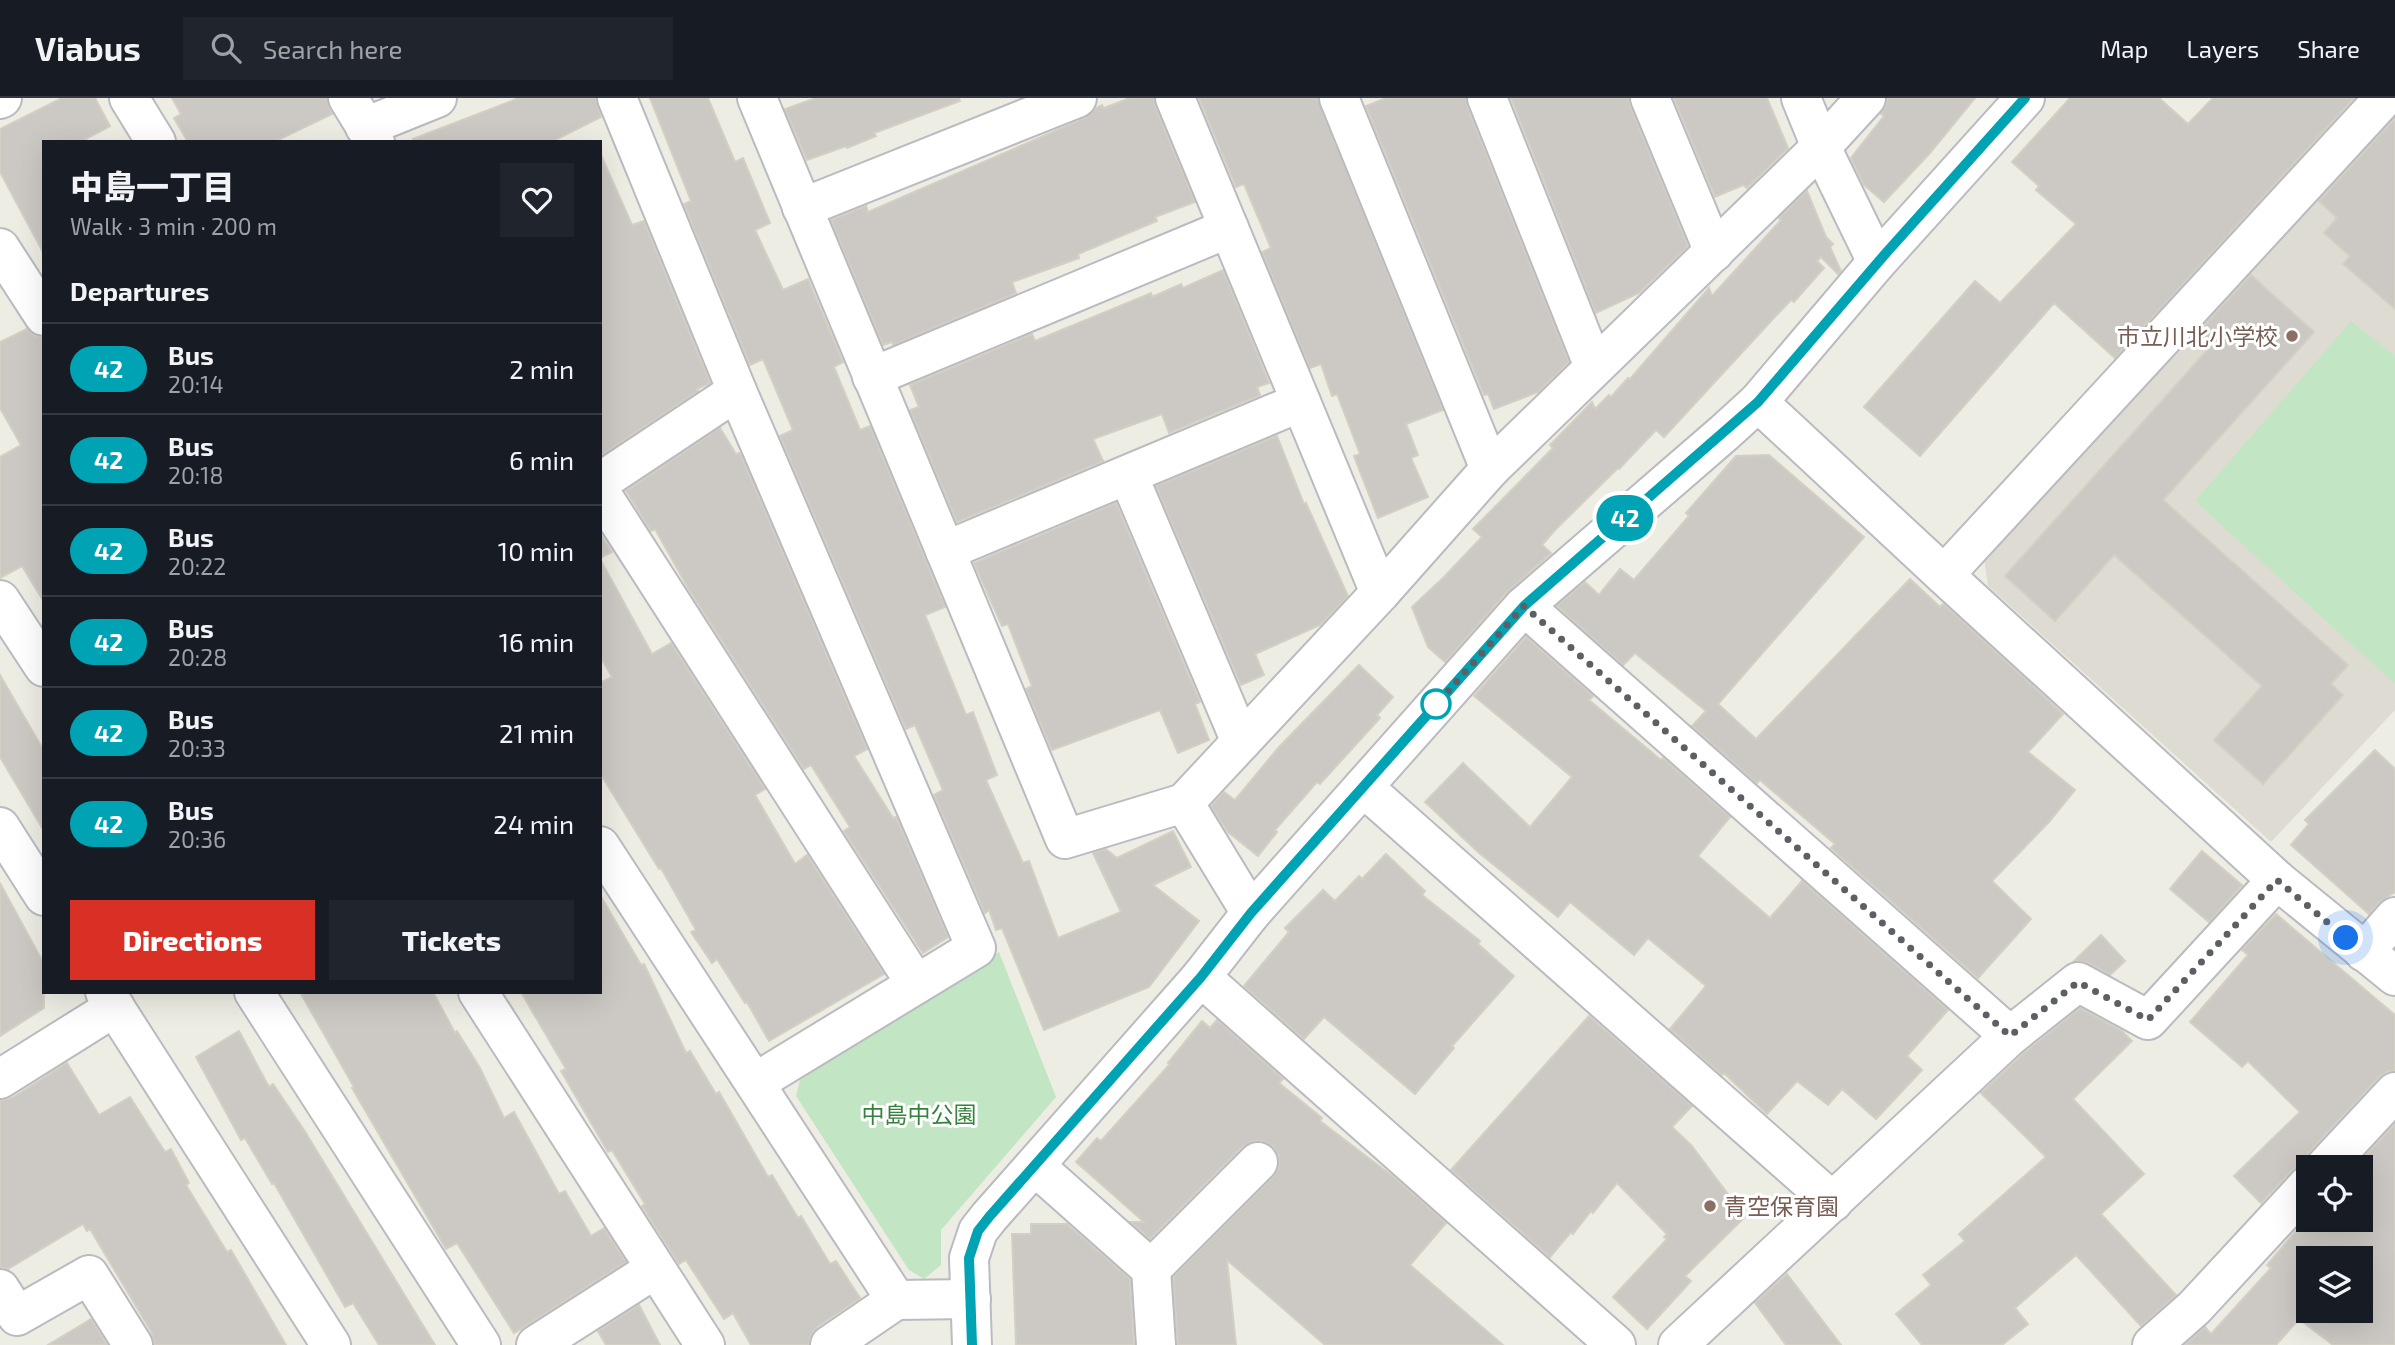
<!DOCTYPE html>
<html lang="en">
<head>
<meta charset="utf-8">
<style>
  :root { --surface:#171b24; --page:#20242c; --text:#f1f3f6; --muted:#9ea1a6; --line:#363941; --accent:#d93025 }
  body { margin:0; font-family:"Exo 2","Noto Sans JP",sans-serif; background:var(--page); color:var(--text); height:100vh; display:flex; flex-direction:column; font-size:26px; white-space:nowrap }
  * { box-sizing:border-box; margin:0 }
  p { font-size:23px; color:var(--muted) }
  .icon { flex:none; width:38px; height:38px; fill:none; stroke:currentColor; stroke-width:2; stroke-linecap:round; stroke-linejoin:round }
  .map { position:relative; flex:1; overflow:hidden }
  .sheet { position:absolute; left:42px; top:42px; width:560px; height:854px; display:flex; flex-direction:column; background:var(--surface); border-radius:0px; box-shadow:0 7px 28px #0002 }
  .sheet>* { flex:none }
  .badge { padding:0 14px; border-radius:23px; font-size:24px; line-height:46px }
  .tools { position:absolute; left:2296px; top:1057px; display:grid; gap:14px }
  .tools a { display:grid; place-items:center; width:77px; height:77px; border-radius:0px; background:var(--surface); box-shadow:0 7px 28px #0002; font-size:35px }
  .you { position:absolute; width:35px; height:35px; margin:-18px; border:5px solid #fff; border-radius:50%; background:#1a73e8; box-shadow:0 0 0 10px #1a73e833 }
  .map>.badge { position:absolute; translate:-50% -50%; box-shadow:0 0 0 4px #fff }
  h2 { padding:0 28px; font-size:26px; line-height:63px }
  .round { display:grid; place-items:center; flex:none; width:74px; height:74px; border-radius:0px; background:var(--page) }
  .headline { display:flex; align-items:center; justify-content:space-between; height:119px; padding:0 28px }
  h1 { font-size:33px; font-weight:800; line-height:52px }
  .cta { display:flex; gap:14px; margin-top:auto; padding:14px 28px }
  .cta a { flex:1; height:80px; border-radius:0px; background:var(--accent); color:#fff; font-size:28px; font-weight:800; line-height:80px; text-align:center }
  .cta a+a { background:var(--page); color:var(--text) }
  ul { padding:0; list-style:none }
  li { display:flex; align-items:center; gap:21px; height:91px; padding:0 28px; border-top:2px solid var(--line) }
  li div { flex:1 }
  li b { display:block; font-size:26px }
  li em { font-style:normal }
  li .badge { min-width:77px; font-weight:700; text-align:center }
  header { display:flex; align-items:center; gap:42px; box-sizing:border-box; height:98px; padding:0 35px; background:var(--surface); border-bottom:2px solid var(--line) }
  header strong { font-size:33px }
  nav { display:flex; gap:38px; margin-inline-start:auto; font-size:24px }
  .search { width:490px; height:63px; background:var(--page); display:flex; align-items:center; gap:18px; box-sizing:border-box; padding:0 24px; border-radius:0px; color:var(--muted); font-size:26px }
  .map>svg:first-child { display:block }
  .education { fill:#dedcd2 }
  .green { fill:#c2e5c3 }
  .building { fill:#ccc9c4; stroke:#d3cfc3; stroke-width:2; fill-rule:evenodd }
  .lines { fill:none; stroke-linecap:round; stroke-linejoin:round }
  .minor-casing { stroke:#b9bbc0; stroke-width:42 }
  .minor { stroke:#fff; stroke-width:38 }
  .line-casing { stroke:#fff; stroke-width:16 }
  .line { stroke:#00a3b4; stroke-width:10 }
  .walk { stroke:#5c5f64; stroke-width:7; stroke-dasharray:0 12.6 }
  .education-dot { fill:#8d6e63; stroke:#fff; stroke-width:2.5 }
  .stop-dot { fill:#fff; stroke:#00a3b4; stroke-width:3.5 }
  .labels { text-anchor:middle; dominant-baseline:central; stroke-width:6; stroke-linejoin:round; paint-order:stroke }
  .education-label { font-size:23px; fill:#785e54; stroke:#fff; text-anchor:end }
  .park-label { font-size:23px; fill:#37813e; stroke:#fff }
</style>
</head>
<body>
<header>
<strong>Viabus</strong>
<div class="search"><svg class="icon" aria-label="search" viewBox="0 0 24 24"><circle cx="10" cy="10" r="6"/><path d="M15 15l6 6"/></svg>Search here</div>
<nav><a>Map</a><a>Layers</a><a>Share</a></nav>
</header>
<div class="map">
<svg width="2395" height="1247" viewBox="0 0 2395 1247">
  <rect width="100%" height="100%" fill="#eeede4"/>
  <polygon class="education" points="2395,14 2395,612 2271,744 1988,488 1984,461"/>
  <g class="green">
    <polygon points="2351,223 2395,258 2395,586 2195,403"/>
    <polygon points="999,854 1056,999 941,1132 941,1167 924,1181 909,1172 796,998 800,982"/>
  </g>
  <g class="building">
    <polygon points="62,0 95,0 110,28 80,44 44,44 44,156 0,74 0,31"/>
    <polygon points="172,0 326,0 332,16 274,44 188,44 174,20 181,16"/>
    <polygon points="519,0 596,0 601,19 551,44 413,44 413,41"/>
    <polygon points="650,0 708,0 735,64 743,60 770,125 755,132 783,192 808,181 843,264 834,269 860,332 870,328 945,509 925,517 966,617 973,614 997,677 986,682 1023,765 1029,763 1058,840 1121,814 1093,755 1106,751 1117,760 1173,733 1191,769 1153,787 1199,823 1149,889 1044,932 1002,830 996,832 989,812 985,815 934,697 943,692 915,627 906,631 780,338 793,332 763,261 750,267 684,106 691,103"/>
    <polygon points="816,0 959,0 960,3 874,35 876,38 847,50 846,48 807,62 785,11"/>
    <polygon points="1130,0 1154,0 1155,8 1195,104 1155,119 1157,123 1078,156 1079,160 1012,184 1016,195 893,247 892,244 883,247 831,122 866,108 868,114 1085,20 1096,10 1102,7 1104,10"/>
    <polygon points="1199,0 1317,0 1443,312 1406,326 1418,357 1411,360 1428,399 1378,420 1354,358 1360,356 1337,296 1332,298 1321,266 1310,270 1262,154 1271,150 1244,86 1236,89"/>
    <polygon points="1386,0 1466,0 1467,8 1569,264 1538,294 1494,311 1488,296 1484,297 1366,8"/>
    <polygon points="1511,0 1629,0 1630,8 1688,148 1639,195 1596,215"/>
    <polygon points="1674,0 1767,0 1788,50 1747,90 1743,87 1715,99"/>
    <polygon points="1887,0 1975,0 1930,55 1884,104 1864,87 1851,60 1884,18 1881,16 1887,5"/>
    <polygon points="2070,0 2159,0 2188,26 2213,0 2354,0 2115,260 2054,205 1920,358 1864,309 1975,183 2000,205 2076,126 2036,92 2039,88 2012,64"/>
    <polygon points="2395,20 2395,211 2343,166 2350,158 2324,135 2337,120 2319,103"/>
    <polygon points="600,55 632,127 644,123 710,285 697,291 698,293 600,358"/>
    <polygon points="1807,93 1826,139 1833,146 1830,149 1841,173 1838,176 1821,159 1817,163 1824,170 1794,204 1791,202 1772,222 1664,339 1656,332 1619,371 1618,370 1555,432 1542,447 1551,455 1508,493 1445,564 1428,549 1412,509 1444,479 1482,439 1473,431 1553,350 1550,347 1592,304 1595,311 1609,297 1611,299 1628,280 1630,281 1709,190 1712,198 1781,122 1779,120"/>
    <polygon points="1223,172 1269,285 1257,289 1260,297 1169,335 1162,316 1093,341 1103,363 957,424 910,312 919,309 910,287 1032,236 1035,243 1151,195 1152,199 1181,186 1183,190"/>
    <polygon points="2251,177 2314,234 2163,402 2348,567 2331,586 2343,597 2263,686 2214,642 2262,588 2114,457 2055,523 2005,478 2211,248 2197,235"/>
    <polygon points="27,231 35,238 44,240 44,504 22,468 0,480 0,359 21,347 0,310 0,244"/>
    <polygon points="720,330 736,356 740,355 867,651 854,658 893,720 896,719 948,839 923,855 844,733 850,729 811,667 804,671 688,490 655,431 651,433 626,393"/>
    <polygon points="1277,338 1304,406 1306,405 1348,498 1320,527 1255,556 1264,577 1241,587 1156,388"/>
    <polygon points="1769,357 1864,439 1718,606 1756,641 1910,481 1940,509 1943,506 1958,519 2063,616 2028,654 2075,692 2049,724 1992,783 2031,821 1978,880 1831,750 1835,746 1760,682 1757,685 1692,628 1706,613 1635,555 1623,567 1557,508 1585,484 1599,497 1620,471 1634,482 1689,418 1686,415 1736,358"/>
    <polygon points="1116,405 1200,604 1195,606 1209,642 1178,655 1160,612 1052,652 1026,591 1032,588 1008,526 1002,528 974,465"/>
    <polygon points="600,435 612,454 600,460"/>
    <polygon points="600,461 652,556 671,545 765,691 755,697 795,766 807,757 884,876 769,943 747,904 745,905 717,861 712,865 691,834 696,832 661,770 659,771 600,675 600,585 612,579 600,558"/>
    <polygon points="1526,539 1593,598 1589,602 1661,662 1663,660 1730,719 1698,758 1770,820 1802,783 1948,912 1907,958 1922,972 1876,1021 1842,991 1828,1007 1797,983 1767,1016 1724,975 1722,977 1670,931 1706,888 1648,840 1634,857 1570,804 1558,819 1478,754 1425,704 1463,665 1530,729 1572,679 1474,598"/>
    <polygon points="1359,567 1393,599 1377,617 1380,620 1320,686 1317,684 1275,732 1277,734 1258,758 1228,734 1211,708 1224,694 1235,702 1279,649"/>
    <polygon points="0,577 44,653 44,733 0,659"/>
    <polygon points="2375,652 2395,671 2395,794 2379,804 2369,816 2291,747 2309,726 2305,722"/>
    <polygon points="2202,753 2242,787 2209,824 2170,791"/>
    <polygon points="1386,756 1425,793 1422,797 1480,843 1478,846 1514,878 1452,948 1454,950 1415,996 1324,919 1304,941 1244,888 1289,834 1285,830 1323,792 1335,803 1359,778 1362,781"/>
    <polygon points="0,785 44,866 44,910 0,938"/>
    <polygon points="600,797 641,867 644,866 686,955 690,953 716,996 719,994 768,1079 772,1077 798,1120 801,1118 830,1166 836,1163 860,1200 817,1229 811,1237 808,1247 751,1247 733,1215 724,1221 686,1162 679,1166 642,1108 645,1106 612,1052 608,1054 561,973 566,971 521,894 600,894"/>
    <polygon points="2276,816 2395,917 2395,973 2388,973 2379,979 2309,1054 2304,1066 2292,1072 2261,1105 2234,1078 2300,1014 2248,963 2242,969 2190,924 2248,857 2242,852"/>
    <polygon points="2101,837 2125,863 2110,877 2088,865 2074,863"/>
    <polygon points="300,894 433,894 455,935 457,933 480,970 504,1020 514,1014 559,1096 565,1093 591,1138 604,1130 626,1164 514,1235 457,1145 446,1151 352,990 354,989"/>
    <polygon points="2080,910 2122,933 2132,943 2073,1001 2144,1076 2101,1116 2176,1197 2141,1228 2076,1157 2015,1210 2028,1226 2002,1247 1922,1247 1896,1216 1931,1187 1923,1177 1965,1143 1959,1136 2046,1059 1981,995 2024,955"/>
    <polygon points="1589,918 1692,1008 1672,1029 1691,1047 1745,1119 1685,1178 1691,1183 1647,1231 1613,1199 1667,1141 1664,1139 1667,1136 1617,1085 1593,1115 1591,1113 1573,1136 1571,1134 1550,1159 1451,1072"/>
    <polygon points="1217,922 1283,981 1279,985 1322,1020 1320,1023 1395,1080 1446,1125 1410,1167 1503,1247 1325,1247 1227,1162 1236,1247 1178,1247 1173,1179 1273,1079 1279,1069 1279,1058 1273,1048 1263,1043 1253,1043 1243,1048 1150,1141 1131,1124 1144,1124 1076,1064 1097,1040 1101,1043 1170,966 1168,965 1202,923 1210,930"/>
    <polygon points="239,933 269,989 273,986 304,1032 435,1247 379,1247 353,1205 345,1209 274,1085 272,1086 245,1040 241,1042 196,959"/>
    <polygon points="67,965 99,1017 130,999 165,1054 171,1051 189,1085 186,1087 227,1154 231,1152 286,1247 155,1247 152,1235 90,1131 87,1133 83,1126 8,1171 0,1169 0,1003 12,1000"/>
    <path d="M2395 1026V1247H2333L2299 1221 2276 1247H2185L2205 1229 2211 1236 2271 1170 2267 1167 2308 1119V1122H2361V1069H2355ZM2308 1160H2361V1213H2308Z"/>
    <polygon points="1031,1126 1067,1126 1130,1181 1134,1247 1016,1247 1012,1136 1031,1136"/>
    <polygon points="1787,1176 1841,1247 1786,1247 1755,1205"/>
    <polygon points="639,1207 660,1247 606,1247 598,1233"/>
    <polygon points="91,1221 107,1247 48,1247"/>
  </g>
  <g class="lines">
    <defs>
      <g id="minor">
        <polyline points="129,0 156,44"/>
        <polyline points="348,0 375,44"/>
        <polyline points="617,0 737,293 976,850 756,984"/>
        <polyline points="757,0 1065,741 1184,705 1380,495 1490,371 1821,49 1866,0"/>
        <polyline points="1175,0 1380,495"/>
        <polyline points="1339,0 1490,371"/>
        <polyline points="1487,0 1594,269"/>
        <polyline points="1650,0 1714,154"/>
        <polyline points="1801,0 1821,49 1877,164"/>
        <polyline points="0,1 2,0"/>
        <polyline points="365,29 437,0"/>
        <polyline points="802,110 1077,0"/>
        <polyline points="0,150 44,218"/>
        <polyline points="872,279 1229,130"/>
        <polyline points="1758,304 1944,477 2277,782 2395,878"/>
        <polyline points="1128,377 1241,644"/>
        <polyline points="600,384 737,293"/>
        <polyline points="600,394 916,886"/>
        <polyline points="945,453 1301,304"/>
        <polyline points="1944,477 2384,0"/>
        <polyline points="0,502 44,569"/>
        <polyline points="1524,508 2010,938"/>
        <polyline points="1363,689 1833,1104"/>
        <polyline points="1184,705 1251,815"/>
        <polyline points="0,729 44,798"/>
        <polyline points="600,748 896,1202 971,1201"/>
        <polyline points="2364,854 2395,819"/>
        <polyline points="1201,879 1616,1247"/>
        <polyline points="105,894 331,1247"/>
        <polyline points="254,894 481,1247"/>
        <polyline points="478,894 705,1247"/>
        <polyline points="0,981 115,909"/>
        <polyline points="1035,1068 1151,1171 1156,1247"/>
        <polyline points="2325,1069 2395,994"/>
        <polyline points="1151,1171 1258,1064"/>
        <polyline points="0,1191 17,1218 89,1177 133,1247"/>
        <polyline points="536,1247 655,1171"/>
        <polyline points="830,1247 896,1202"/>
        <polyline points="972,1247 969,1160 978,1133 989,1119 1201,879 1251,815 1524,508 1724,335 1758,304 1877,164 2025,0"/>
        <polyline points="1678,1247 2010,938 2078,884 2148,922 2277,782"/>
        <polyline points="2152,1247 2194,1210 2308,1087"/>
      </g>
    </defs>
    <use href="#minor" class="minor-casing"/>
    <use href="#minor" class="minor"/>
  </g>
  <g class="lines">
    <defs>
      <polyline id="line" points="972,1247 969,1160 978,1133 989,1119 1201,879 1251,815 1524,508 1758,304 1886,155 2025,0"/>
    </defs>
    <use href="#line" class="line-casing"/>
    <use href="#line" class="line"/>
    <polyline class="walk" points="1436,606 1434,609 1524,508 2010,938 2078,884 2148,922 2277,782 2346,840"/>
  </g>
  <g class="education-dot">
    <circle cx="2292" cy="238" r="7"/>
    <circle cx="1710" cy="1108" r="7"/>
  </g>
  <circle class="stop-dot" cx="1436" cy="606" r="14"/>
  <g class="labels">
    <g class="education-label">
      <text x="2278" y="238">市立川北小学校</text>
      <text x="1724" y="1108" text-anchor="start">青空保育園</text>
    </g>
    <g class="park-label">
      <text x="919" y="1016">中島中公園</text>
    </g>
  </g>
</svg>
<div class="tools">
<a><svg class="icon" aria-label="locate" viewBox="0 0 24 24"><circle cx="12" cy="12" r="6"/><path d="M12 2v4M12 18v4M2 12h4M18 12h4"/></svg></a>
<a><svg class="icon" aria-label="layers" viewBox="0 0 24 24"><path d="M12 4l9 5-9 5-9-5zM3 14l9 5 9-5"/></svg></a>
</div>
<div class="you" style="left:2346px;top:840px"></div>
<b class="badge" style="left:1625px;top:420px;background:#00a3b4;color:#fff">42</b>
<section class="sheet">
<div class="headline"><div><h1>中島一丁目</h1><p>Walk · 3 min · 200 m</p></div><a class="round"><svg class="icon" aria-label="heart" viewBox="0 0 24 24"><path d="M12 20l-8-8c-3-5 5-10 8-4 3-6 11-1 8 4z"/></svg></a></div>
<h2>Departures</h2>
<ul>
<li><span class="badge" style="background:#00a3b4;color:#fff">42</span><div><b>Bus</b><p>20:14</p></div><em>2 min</em></li>
<li><span class="badge" style="background:#00a3b4;color:#fff">42</span><div><b>Bus</b><p>20:18</p></div><em>6 min</em></li>
<li><span class="badge" style="background:#00a3b4;color:#fff">42</span><div><b>Bus</b><p>20:22</p></div><em>10 min</em></li>
<li><span class="badge" style="background:#00a3b4;color:#fff">42</span><div><b>Bus</b><p>20:28</p></div><em>16 min</em></li>
<li><span class="badge" style="background:#00a3b4;color:#fff">42</span><div><b>Bus</b><p>20:33</p></div><em>21 min</em></li>
<li><span class="badge" style="background:#00a3b4;color:#fff">42</span><div><b>Bus</b><p>20:36</p></div><em>24 min</em></li>
</ul>
<div class="cta"><a>Directions</a><a>Tickets</a></div>
</section>
</div>
</body>
</html>
